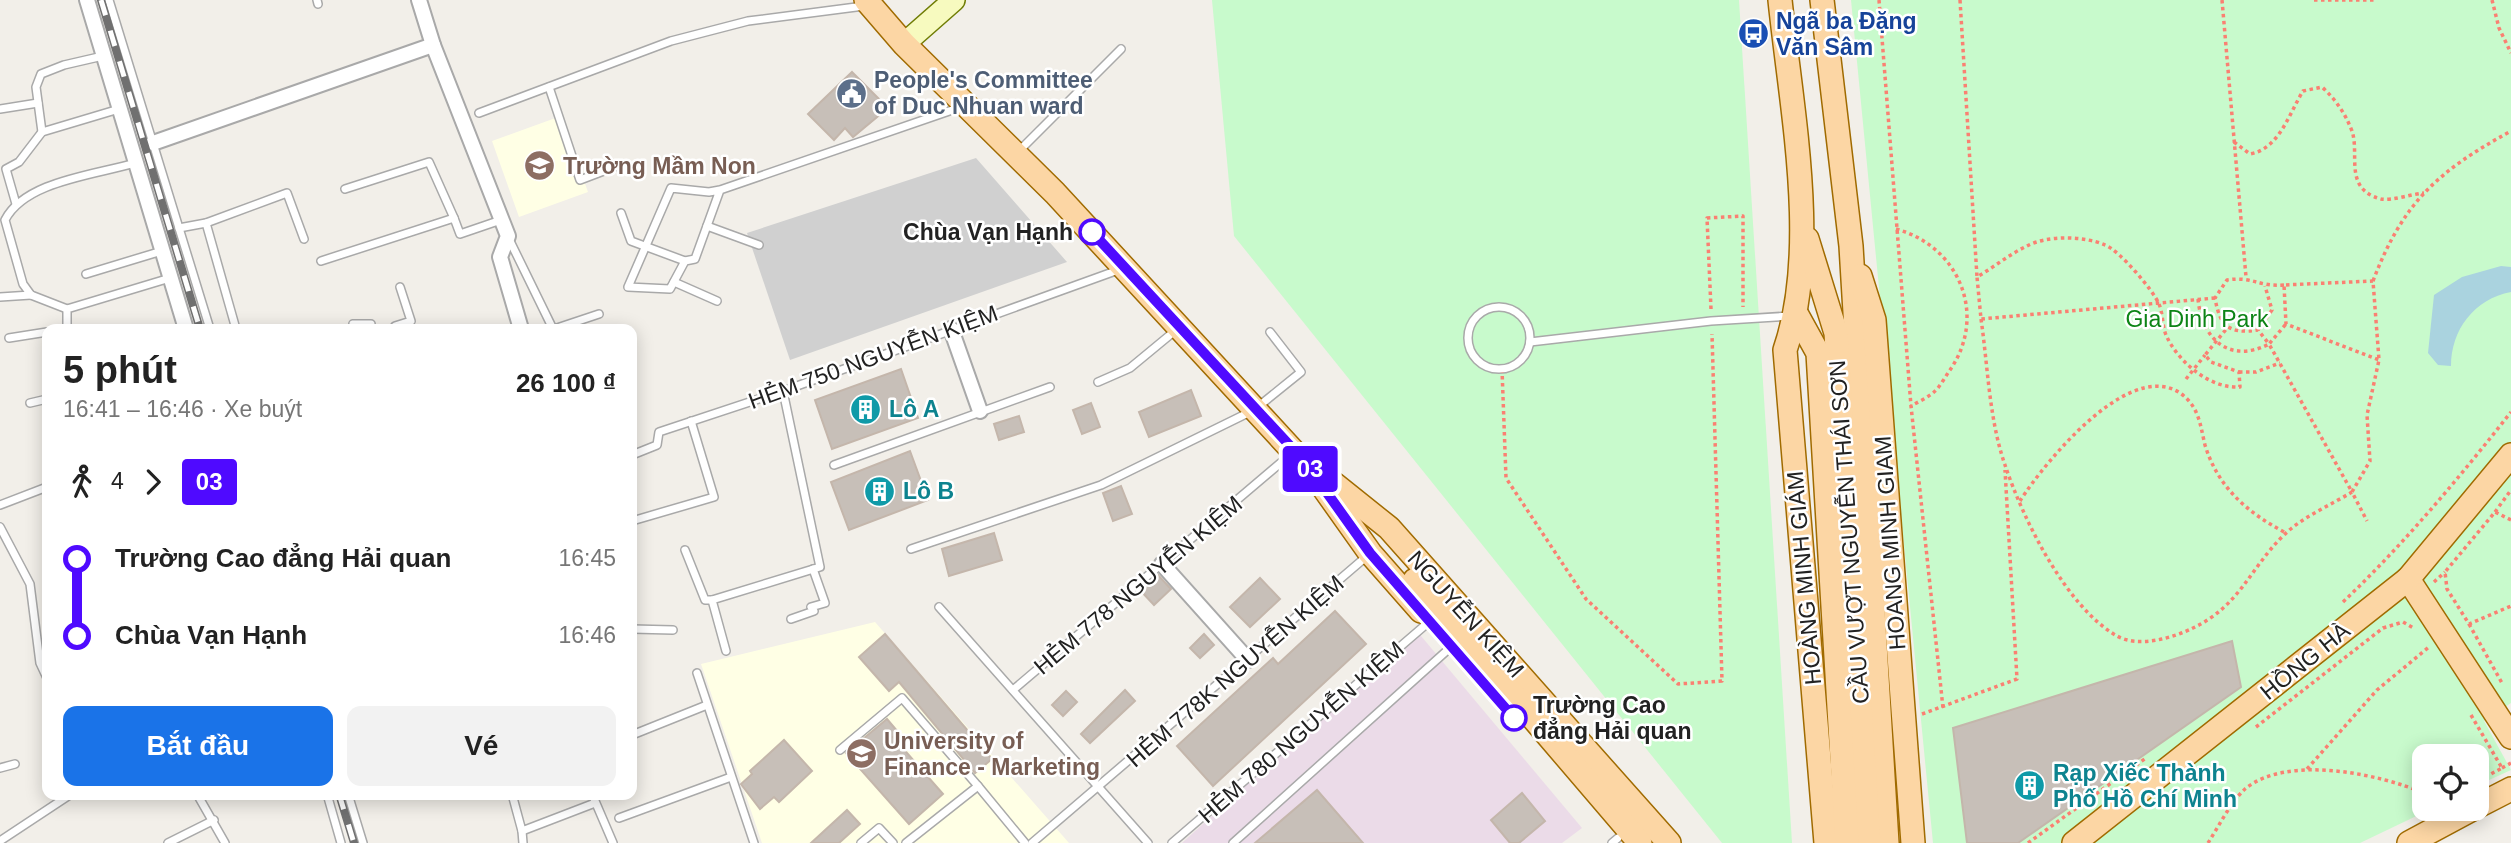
<!DOCTYPE html>
<html lang="vi">
<head>
<meta charset="utf-8">
<style>
  :root { --surface:#fff; --page:#f2f2f2; --text:#222; --muted:#767676; --accent:#1a73e8 }
  body { margin:0; font-family:Helvetica,sans-serif; background:var(--page); color:var(--text); height:100vh; display:flex; flex-direction:column; font-size:26px; white-space:nowrap }
  * { box-sizing:border-box; margin:0 }
  p { font-size:23px; color:var(--muted) }
  .icon { flex:none; width:38px; height:38px; fill:none; stroke:currentColor; stroke-width:2; stroke-linecap:round; stroke-linejoin:round }
  .map { position:relative; flex:1; overflow:hidden }
  .sheet { position:absolute; left:42px; top:324px; width:595px; height:476px; display:flex; flex-direction:column; background:var(--surface); border-radius:14px; box-shadow:0 4px 18px #0003 }
  .sheet>* { flex:none }
  .badge { padding:0 14px; border-radius:5px; font-size:24px; line-height:46px }
  .controls { position:absolute; left:2412px; top:744px; display:grid; gap:14px }
  .controls a { display:grid; place-items:center; width:77px; height:77px; border-radius:14px; background:var(--surface); box-shadow:0 4px 18px #0003; font-size:35px }
  .map>.badge { position:absolute; translate:-50% -50%; box-shadow:0 0 0 4px #fff }
  .legs { display:flex; align-items:center; gap:10px; height:77px; padding:0 21px; font-size:23px }
  .legs p { margin-inline-start:auto }
  .headline { display:flex; align-items:center; justify-content:space-between; height:119px; padding:0 21px }
  h1 { font-size:38px; font-weight:800; line-height:52px }
  .cta { display:flex; gap:14px; margin-top:auto; padding:14px 21px }
  .cta a { flex:1; height:80px; border-radius:14px; background:var(--accent); color:#fff; font-size:28px; font-weight:800; line-height:80px; text-align:center }
  .cta a+a { background:var(--page); color:var(--text) }
  ul { padding:0 21px; list-style:none }
  li { display:flex; align-items:center; gap:24px; height:77px; font-size:26px }
  li i { display:grid; place-items:center; width:10px; height:100%; margin:0 9px; background:currentColor }
  li i::after { content:''; width:18px; height:18px; margin:-9px; border:5px solid; border-radius:50%; background:var(--surface) }
  li p { margin-inline-start:auto }
  li:first-child i { background:linear-gradient(#0000 50%,currentColor 0) }
  li:last-child i { background:linear-gradient(currentColor 50%,#0000 0) }
  .map>svg:first-child { display:block }
  .industrial { fill:#ebdbe8 }
  .education { fill:#ffffe5 }
  .religious { fill:#d0d0d0 }
  .park { fill:#c8facc }
  .water { fill:#aad3df }
  .building { fill:#c7bfb8; stroke:#c4b6ab; stroke-width:2 }
  .lines { fill:none; stroke-linecap:round; stroke-linejoin:round }
  .lane-casing { stroke:#a9a9a9; stroke-width:10 }
  .street-casing { stroke:#a9a9a9; stroke-width:18 }
  .secondary-casing { stroke:#707d05; stroke-width:24 }
  .primary-casing { stroke:#a06b00; stroke-width:26 }
  .path { stroke:#fa8072; stroke-width:3.5; stroke-dasharray:3.5 3.5; stroke-linecap:butt }
  .lane { stroke:#fff; stroke-width:7 }
  .street { stroke:#fff; stroke-width:14 }
  .secondary { stroke:#f7fabf; stroke-width:21 }
  .primary { stroke:#fcd6a4; stroke-width:23 }
  .rail-casing { stroke:#707070; stroke-width:8 }
  .rail { stroke:#fff; stroke-width:5; stroke-dasharray:16; stroke-linecap:butt }
  .line-1-casing { stroke:#fff; stroke-width:16 }
  .line-1 { stroke:#4f0aff; stroke-width:10 }
  .stop-1-dot { fill:#fff; stroke:#4f0aff; stroke-width:3.5 }
  .labels { text-anchor:middle; dominant-baseline:central; stroke-width:5; stroke-linejoin:round; paint-order:stroke }
  .transit-label { font-size:23px; font-weight:bold; fill:#164399; stroke:#fff; text-anchor:start }
  .service-label { font-size:23px; font-weight:bold; fill:#4e5e75; stroke:#fff; text-anchor:start }
  .education-label { font-size:23px; font-weight:bold; fill:#785e54; stroke:#fff; text-anchor:start }
  .stop-label { font-size:23px; font-weight:bold; fill:#222; stroke:#fff; text-anchor:end }
  .park-label { font-size:23px; fill:#0c8416; stroke:#fff }
  .street-label { font-size:23px; fill:#222; stroke:#fff }
  .culture-label { font-size:23px; font-weight:bold; fill:#0d838f; stroke:#fff; text-anchor:start }
</style>
</head>
<body>
<div class="map">
<svg width="2511" height="843" viewBox="0 0 2511 843">
  <rect width="100%" height="100%" fill="#f2efe9"/>
  <polygon class="industrial" points="1416,630 1582,828 1562,843 1182,843"/>
  <g class="education">
    <polygon points="561,116 588,192 519,217 492,141"/>
    <polygon points="875,622 1069,843 762,843 701,664"/>
  </g>
  <polygon class="religious" points="976,158 1067,262 790,360 747,233"/>
  <g class="park">
    <polygon points="1212,0 1739,0 1792,843 1722,843 1234,236"/>
    <polygon points="1851,0 2511,0 2511,703 2484,721 2511,770 2476,786 2476,756 2424,756 2424,808 2431,809 2360,843 1933,843"/>
  </g>
  <path class="water" d="M2501 266 2511 267V292C2474 299 2451 330 2451 366L2438 365 2428 353 2434 295 2462 277Z"/>
  <g class="building">
    <polygon points="852,72 888,108 853,137 845,128 834,140 808,114"/>
    <polygon points="901,369 918,418 832,449 815,400"/>
    <polygon points="1191,390 1201,416 1149,437 1139,412"/>
    <polygon points="1091,403 1100,427 1082,434 1073,410"/>
    <polygon points="1019,416 1024,432 999,440 994,424"/>
    <polygon points="910,451 928,500 849,530 831,482"/>
    <polygon points="1121,486 1132,514 1113,521 1103,493"/>
    <polygon points="994,533 1002,560 949,576 942,549"/>
    <polygon points="1158,575 1171,589 1154,605 1140,590"/>
    <polygon points="1260,578 1280,599 1250,627 1230,607"/>
    <polygon points="1335,611 1366,644 1213,786 1177,746 1273,658 1278,664"/>
    <polygon points="885,634 992,759 975,773 899,682 889,691 859,657"/>
    <polygon points="1204,634 1214,645 1200,658 1190,648"/>
    <polygon points="2232,641 2241,687 2018,843 1967,843 1953,728"/>
    <polygon points="1125,690 1135,701 1090,743 1081,734"/>
    <polygon points="1066,691 1077,702 1063,716 1052,705"/>
    <polygon points="887,719 898,732 893,737 943,794 909,824 846,753"/>
    <polygon points="784,740 812,771 779,802 774,797 760,809 741,784 752,774 750,771"/>
    <polygon points="1317,790 1363,843 1255,843"/>
    <polygon points="1522,793 1545,821 1519,843 1510,843 1491,820"/>
    <polygon points="847,810 860,824 839,843 811,843"/>
  </g>
  <g class="lines">
    <defs>
      <g id="lane">
        <polyline points="109,0 210,329"/>
        <polyline points="317,0 318,4"/>
        <polyline points="549,87 580,180 622,164"/>
        <polyline points="0,109 38,103"/>
        <polyline points="479,113 671,41 748,21 864,6"/>
        <polyline points="42,132 36,87 41,74 64,65 103,56"/>
        <polyline points="1017,153 1121,49"/>
        <polyline points="345,189 429,162 454,218"/>
        <polyline points="720,190 695,259 685,261 670,289 628,287 671,188 709,192 720,190 961,107"/>
        <polyline points="16,204 6,169 19,162 42,132 119,109"/>
        <polyline points="621,213 631,241 685,261"/>
        <polyline points="206,223 236,329"/>
        <polyline points="707,226 759,245"/>
        <polyline points="179,228 206,223 287,193 304,239"/>
        <polyline points="508,237 553,329"/>
        <polyline points="321,261 454,218 460,234 501,220"/>
        <polyline points="86,274 162,251"/>
        <polyline points="674,282 717,301"/>
        <polyline points="0,297 31,295"/>
        <circle cx="1499" cy="338" r="31"/>
        <path d="M67 309 31 295 23 284 5 220C25 181 95 175 135 163"/>
        <polyline points="64,329 67,329 67,309 170,278"/>
        <polyline points="354,329 353,324 371,324"/>
        <polyline points="395,329 395,326 411,321 400,287"/>
        <polyline points="554,329 599,314"/>
        <polyline points="9,338 47,332"/>
        <polyline points="1530,342 1711,321 1790,316"/>
        <polyline points="1098,382 1130,368 1176,330"/>
        <polyline points="30,403 47,399"/>
        <polyline points="632,455 657,445 659,432 783,391 1121,269"/>
        <polyline points="834,465 1050,387"/>
        <polyline points="0,505 47,487"/>
        <polyline points="632,521 714,497 691,421"/>
        <polyline points="0,527 30,584 40,663 47,678"/>
        <polyline points="911,549 1101,485 1254,410 1301,372 1270,332"/>
        <polyline points="685,550 705,600 712,600"/>
        <polyline points="939,607 1148,843"/>
        <polyline points="791,619 814,611 811,607 825,603 813,569"/>
        <polyline points="632,629 673,630"/>
        <polyline points="726,651 712,600 820,567 783,391"/>
        <polyline points="697,673 754,843"/>
        <polyline points="1013,690 1291,454"/>
        <polyline points="632,735 707,705"/>
        <polyline points="840,750 902,698 978,786 906,843"/>
        <polyline points="0,768 15,764"/>
        <polyline points="978,786 1025,843"/>
        <polyline points="197,794 225,843"/>
        <polyline points="327,794 341,843"/>
        <polyline points="348,794 363,843"/>
        <polyline points="512,794 522,831 595,803"/>
        <polyline points="592,794 613,843"/>
        <polyline points="619,818 731,777"/>
        <polyline points="522,831 523,843"/>
        <polyline points="0,841 71,794"/>
        <polyline points="168,843 214,820"/>
        <polyline points="861,843 879,828 893,843"/>
        <polyline points="1032,843 1367,556"/>
        <polyline points="1172,843 1430,621"/>
        <polyline points="1233,843 1452,646"/>
        <polyline points="1612,843 1618,838"/>
      </g>
      <g id="street">
        <polyline points="87,0 186,329"/>
        <polyline points="419,0 433,45 508,236 500,257 521,329"/>
        <polyline points="153,143 433,45"/>
        <polyline points="951,329 980,411"/>
        <polyline points="1162,564 1248,660"/>
      </g>
      <polyline id="secondary" points="904,44 954,0"/>
      <g id="primary">
        <polyline points="866,0 904,44 1055,193 1294,452 1389,528 1669,843"/>
        <path d="M1780 0C1791 108 1820 248 1785 350L1826 843"/>
        <polyline points="1822,0 1851,246 1887,843"/>
        <polyline points="1807,239 1836,333 1869,843"/>
        <polyline points="1860,276 1874,320 1913,843"/>
        <polyline points="1797,315 1818,353 1847,843"/>
        <polyline points="1321,484 1370,553 1421,611"/>
        <polyline points="2408,579 2511,737"/>
        <polyline points="1415,580 1640,843"/>
        <polyline points="2476,807 2511,789"/>
        <polyline points="2074,843 2408,579 2511,455"/>
        <polyline points="2409,843 2474,808"/>
      </g>
    </defs>
    <use href="#lane" class="lane-casing"/>
    <use href="#street" class="street-casing"/>
    <use href="#secondary" class="secondary-casing"/>
    <use href="#primary" class="primary-casing"/>
    <g class="path">
      <polyline points="1879,0 1911,406 1943,708"/>
      <polyline points="1960,0 1977,277"/>
      <polyline points="2222,0 2246,277"/>
      <polyline points="2314,0 2377,0"/>
      <polyline points="2492,0 2499,28 2511,53"/>
      <path d="M2234 142 2250 154C2279 149 2289 114 2303 91L2322 87C2336 100 2345 113 2352 131 2360 155 2343 189 2381 199 2392 201 2412 194 2424 193"/>
      <path d="M1896 229C1959 246 1988 315 1950 370 1945 377 1940 387 1934 392 1927 398 1918 402 1911 406"/>
      <path d="M2373 281C2403 202 2438 171 2511 131"/>
      <path d="M2284 285C2258 287 2253 276 2227 280L2215 298C2220 327 2229 334 2258 330L2269 344 2286 324"/>
      <path d="M2215 298 1981 319 1977 277C1994 267 2010 254 2027 246 2047 235 2085 236 2105 245 2119 250 2153 290 2159 304 2163 313 2162 325 2166 335 2178 362 2210 389 2240 387L2239 372 2211 362 2205 355 2228 327"/>
      <path d="M2198 299C2202 340 2230 364 2269 344L2352 492 2370 461 2367 415 2379 360 2373 281 2284 285 2286 324 2379 360"/>
      <polyline points="1711,309 1707,218 1743,216 1743,307"/>
      <path d="M1981 319C1988 367 1989 419 2005 465 2023 519 2066 607 2117 636 2138 648 2173 638 2193 628 2241 605 2249 569 2284 535 2302 517 2331 505 2352 492L2367 521"/>
      <polyline points="2258,330 2272,310 2265,286"/>
      <polyline points="1502,369 1506,478 1586,599 1678,684 1722,681 1712,334"/>
      <polyline points="2239,372 2256,372 2280,363"/>
      <polyline points="2186,379 2205,355"/>
      <path d="M2020 501C2044 463 2139 345 2189 401 2200 414 2201 429 2205 445 2218 488 2248 513 2286 533"/>
      <polyline points="2495,512 2511,490"/>
      <polyline points="2511,520 2495,512 2445,572 2447,589 2469,624 2511,606"/>
      <polyline points="2434,582 2445,572"/>
      <path d="M2343 602C2404 544 2459 478 2511 412"/>
      <polyline points="2469,624 2502,683"/>
      <polyline points="1922,714 2017,679 2005,470"/>
      <polyline points="2471,715 2502,768 2476,782"/>
      <polyline points="2256,727 2383,628 2403,622 2415,629"/>
      <polyline points="2502,768 2511,763"/>
      <polyline points="2307,769 2377,690 2429,647"/>
      <polyline points="2028,843 2146,758"/>
      <path d="M2208 843C2219 826 2230 803 2245 789 2287 754 2379 774 2424 793"/>
    </g>
    <use href="#lane" class="lane"/>
    <use href="#street" class="street"/>
    <use href="#secondary" class="secondary"/>
    <use href="#primary" class="primary"/>
    <defs>
      <g id="rail">
        <polyline points="101,0 200,329"/>
        <polyline points="339,794 354,843"/>
      </g>
    </defs>
    <use href="#rail" class="rail-casing"/>
    <use href="#rail" class="rail"/>
  </g>
  <g class="lines">
    <defs>
      <polyline id="line-1" points="1092,232 1305,462 1370,553 1514,718"/>
    </defs>
    <use href="#line-1" class="line-1-casing"/>
    <use href="#line-1" class="line-1"/>
  </g>
  <defs>
    <symbol id="bus-disc" viewBox="-11 -11 22 22"><circle r="9.5" fill="#1a4fb4" stroke="#fff"/><path d="M-5-6H5V4H4V6H2V4H-2V6H-4V4H-5ZM-3.5-4V0h7V-4ZM-3.5 1.2v1.5H-2V1.2ZM2 1.2v1.5H3.5V1.2Z" fill="#fff"/></symbol>
    <symbol id="civic-disc" viewBox="-11 -11 22 22"><circle r="9.5" fill="#5c6f8a" stroke="#fff"/><path d="M-.6-6.5H3V-4.5H.6V-3L4-1V1h2V6H-6V1h2V-1L-.6-3ZM-1.2 2.5V6h2.4V2.5Z" fill="#fff"/></symbol>
    <symbol id="school-disc" viewBox="-11 -11 22 22"><circle r="9.5" fill="#8d6e63" stroke="#fff"/><path d="M0-5L7-2L0 1L-7-2ZM-4 1L0 2.5L4 1V4Q0 6-4 4Z" fill="#fff"/></symbol>
    <symbol id="building-disc" viewBox="-11 -11 22 22"><circle r="9.5" fill="#0f9aa8" stroke="#fff"/><path d="M-4-6H4V6H1V3H-1V6H-4ZM-2.5-4.3h1.7v1.8h-1.7ZM.8-4.3h1.7v1.8H.8ZM-2.5-1h1.7V.8h-1.7ZM.8-1h1.7V.8H.8Z" fill="#fff"/></symbol>
    <symbol id="university-disc" viewBox="-11 -11 22 22"><circle r="9.5" fill="#8d6e63" stroke="#fff"/><path d="M0-5L7-2L0 1L-7-2ZM-4 1L0 2.5L4 1V4Q0 6-4 4Z" fill="#fff"/></symbol>
  </defs>
  <g fill-rule="evenodd">
    <use href="#bus-disc" x="1736" y="16" width="35" height="35"/>
    <use href="#civic-disc" x="834" y="76" width="35" height="35"/>
    <use href="#school-disc" x="522" y="148" width="35" height="35"/>
    <use href="#building-disc" x="848" y="392" width="35" height="35"/>
    <use href="#building-disc" x="862" y="474" width="35" height="35"/>
    <use href="#university-disc" x="844" y="736" width="35" height="35"/>
    <use href="#building-disc" x="2012" y="768" width="35" height="35"/>
  </g>
  <g class="stop-1-dot">
    <circle cx="1092" cy="232" r="12"/>
    <circle cx="1514" cy="718" r="12"/>
  </g>
  <g class="labels">
    <g class="transit-label">
      <text x="1776" y="21">Ngã ba Đặng<tspan x="1776" dy="26">Văn Sâm</tspan></text>
    </g>
    <g class="service-label">
      <text x="874" y="80">People's Committee<tspan x="874" dy="26">of Duc Nhuan ward</tspan></text>
    </g>
    <g class="education-label">
      <text x="563" y="166">Trường Mầm Non</text>
      <text x="884" y="741">University of<tspan x="884" dy="26">Finance - Marketing</tspan></text>
    </g>
    <g class="stop-label">
      <text x="1073" y="232">Chùa Vạn Hạnh</text>
      <text x="1533" y="705" text-anchor="start">Trường Cao<tspan x="1533" dy="26">đẳng Hải quan</tspan></text>
    </g>
    <g class="park-label">
      <text x="2197" y="319">Gia Dinh Park</text>
    </g>
    <g class="street-label">
      <text transform="translate(873 357) rotate(-20)">HẺM 750 NGUYỄN KIỆM</text>
      <text transform="translate(1849 532) rotate(-94)">CẦU VƯỢT NGUYỄN THÁI SƠN</text>
      <text transform="translate(1890 543) rotate(-94)">HOANG MINH GIAM</text>
      <text transform="translate(1804 578) rotate(-95)">HOÀNG MINH GIÁM</text>
      <text transform="translate(1138 585) rotate(-40)">HẺM 778 NGUYỄN KIỆM</text>
      <text transform="translate(1466 614) rotate(48)">NGUYỄN KIỆM</text>
      <text transform="translate(2305 661) rotate(-39)">HỒNG HÀ</text>
      <text transform="translate(1235 671) rotate(-41)">HẺM 778K NGUYỄN KIỆM</text>
      <text transform="translate(1301 732) rotate(-41)">HẺM 780 NGUYỄN KIỆM</text>
    </g>
    <g class="culture-label">
      <text x="889" y="409">Lô A</text>
      <text x="903" y="491">Lô B</text>
      <text x="2053" y="773">Rạp Xiếc Thành<tspan x="2053" dy="26">Phố Hồ Chí Minh</tspan></text>
    </g>
  </g>
</svg>
<div class="controls">
<a><svg class="icon" aria-label="locate" viewBox="0 0 24 24"><circle cx="12" cy="12" r="6"/><path d="M12 2v4M12 18v4M2 12h4M18 12h4"/></svg></a>
</div>
<b class="badge" style="left:1310px;top:469px;background:#4f0aff;color:#fff">03</b>
<section class="sheet">
<div class="headline"><div><h1>5 phút</h1><p>16:41 – 16:46 · Xe buýt</p></div><b>26 100 ₫</b></div>
<div class="legs"><svg class="icon" aria-label="walk" viewBox="0 0 24 24"><circle cx="13" cy="4" r="2"/><path d="M13 8l-2 6 4 7M11 14l-3 7M7 12l3-4h3l4 4"/></svg>4<svg class="icon" aria-label="forward" viewBox="0 0 24 24"><path d="M9 5l7 7-7 7"/></svg><b class="badge" style="background:#4f0aff;color:#fff">03</b></div>
<ul>
<li><i style="color:#4f0aff"></i><b>Trường Cao đẳng Hải quan</b><p>16:45</p></li>
<li><i style="color:#4f0aff"></i><b>Chùa Vạn Hạnh</b><p>16:46</p></li>
</ul>
<div class="cta"><a>Bắt đầu</a><a>Vé</a></div>
</section>
</div>
</body>
</html>
